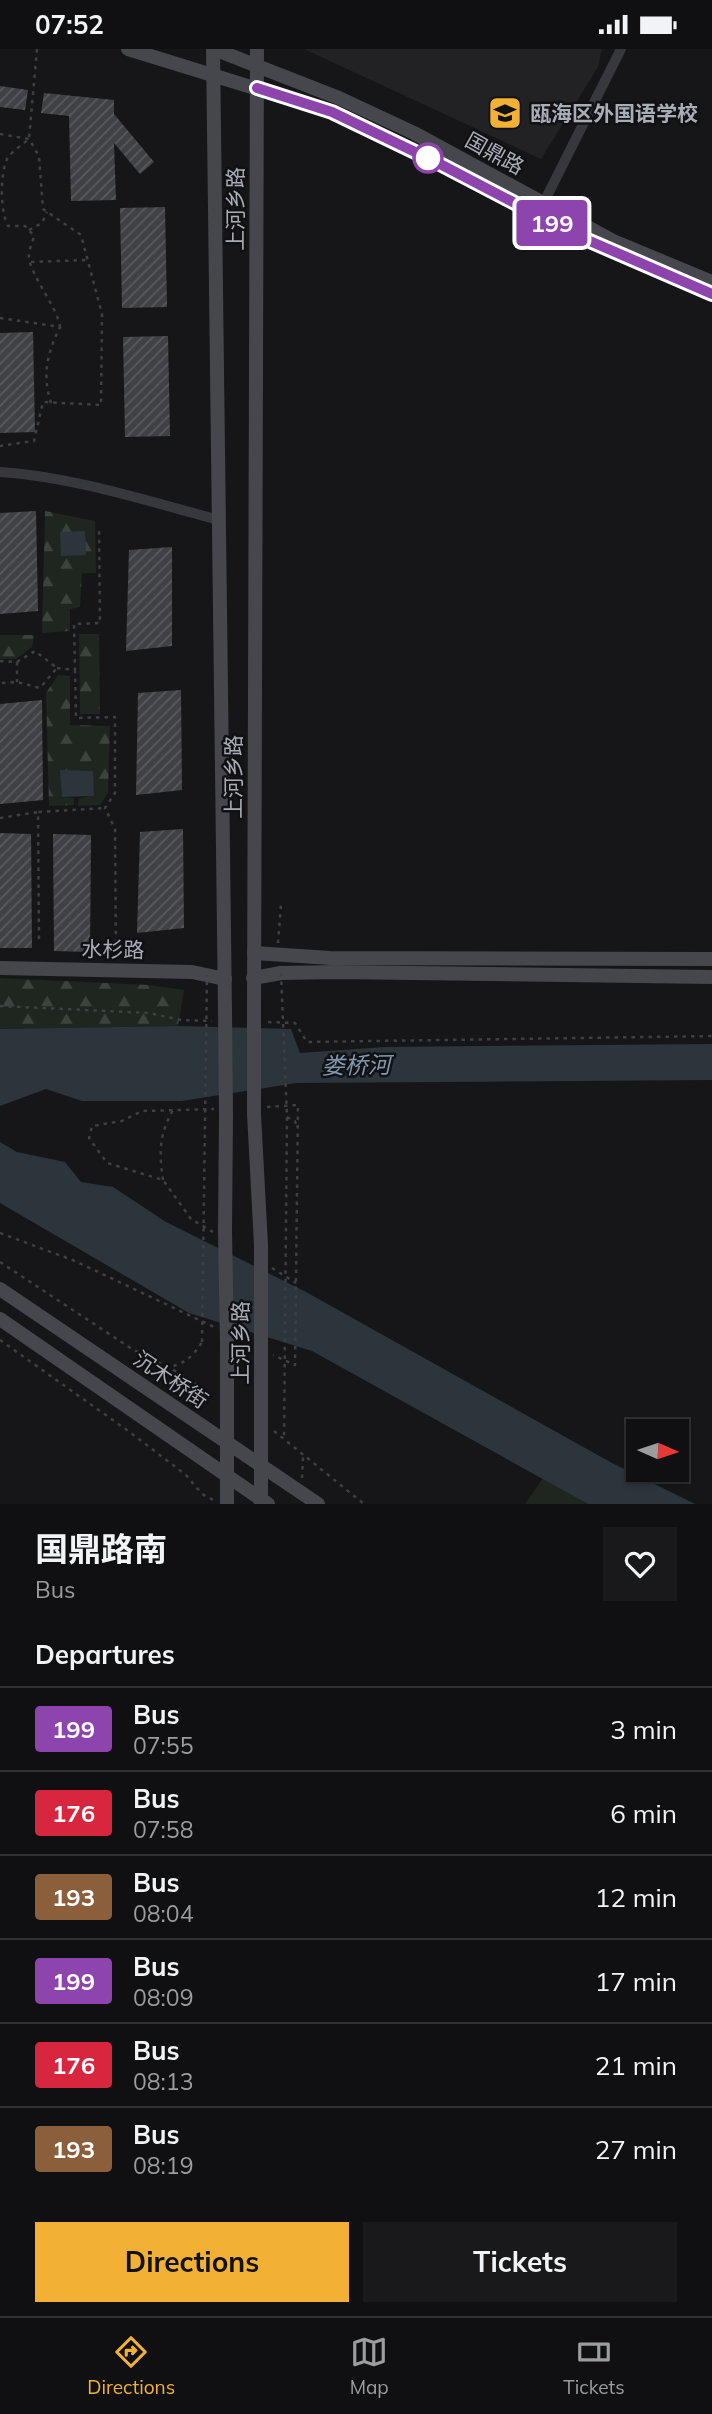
<!DOCTYPE html>
<html lang="en">
<head>
<meta charset="utf-8">
<style>
  :root { --surface:#101012; --page:#19191b; --text:#f1f3f6; --muted:#9c9d9f; --line:#303032; --accent:#f2b134 }
  body { margin:0; font-family:Mulish,"Noto Sans SC",sans-serif; background:var(--page); color:var(--text); height:100vh; display:flex; flex-direction:column; font-size:26px; white-space:nowrap }
  * { box-sizing:border-box; margin:0 }
  p { font-size:23px; color:var(--muted) }
  .icon { flex:none; width:38px; height:38px; fill:none; stroke:currentColor; stroke-width:2; stroke-linecap:round; stroke-linejoin:round }
  .map { position:relative; height:1455px; overflow:hidden }
  .side { display:flex; flex-direction:column; background:var(--surface); flex:1 }
  .side>* { flex:none }
  .badge { padding:0 14px; border-radius:5px; font-size:24px; line-height:46px }
  .needle { width:46px; rotate:93deg }
  .buttons { position:absolute; left:626px; top:1370px; display:grid; gap:14px }
  .buttons a { display:grid; place-items:center; width:63px; height:63px; border-radius:0px; background:var(--surface); box-shadow:0 2px 5px #0004,0 0 0 2px var(--line); font-size:35px }
  .map>.badge { position:absolute; translate:-50% -50%; box-shadow:0 0 0 4px #fff }
  h2 { padding:0 35px; font-size:26px; line-height:63px }
  .round { display:grid; place-items:center; flex:none; width:74px; height:74px; border-radius:0px; background:var(--page) }
  .headline { display:flex; align-items:center; justify-content:space-between; height:119px; padding:0 35px }
  h1 { font-size:33px; font-weight:700; line-height:52px }
  .primary-button { display:flex; gap:14px; margin-top:auto; padding:14px 35px }
  .primary-button a { flex:1; height:80px; border-radius:0px; background:var(--accent); color:#111; font-size:28px; font-weight:700; line-height:80px; text-align:center }
  .primary-button a+a { background:var(--page); color:var(--text) }
  ul { padding:0; list-style:none }
  li { display:flex; align-items:center; gap:21px; height:84px; padding:0 35px; border-top:2px solid var(--line) }
  li div { flex:1 }
  li b { display:block; font-size:26px }
  li em { font-style:normal }
  li .badge { min-width:77px; font-weight:700; text-align:center }
  .status { display:flex; justify-content:space-between; align-items:center; height:49px; padding:0 35px; background:var(--surface); direction:ltr }
  .status svg { height:19px; fill:currentColor }
  .tab-bar { display:flex; justify-content:space-around; align-items:center; height:98px; border-top:2px solid var(--line); background:var(--surface); font-size:19px; color:var(--muted) }
  .tab-bar a { display:grid; justify-items:center; gap:4px }
  .tab-bar .selected { color:var(--accent) }
  .map>svg:first-child { display:block }
  .built { fill:#222225 }
  .green { fill:#1e261f }
  .forest { fill:url(#forest-firs) }
  .water { fill:#2c353c }
  .building { fill:url(#building-hatch) }
  .lines { fill:none; stroke-linecap:round; stroke-linejoin:round }
  .path { stroke:#3d3f44; stroke-width:2.5; stroke-dasharray:3.5 5; stroke-linecap:butt }
  .street { stroke:#37383d; stroke-width:10 }
  .secondary { stroke:#45474d; stroke-width:14 }
  .path-bridge { stroke:#3d3f44; stroke-width:2.5; stroke-dasharray:3.5 5; stroke-linecap:butt }
  .secondary-bridge { stroke:#45474d; stroke-width:14 }
  .line-casing { stroke:#fff; stroke-width:16 }
  .line { stroke:#8e44ad; stroke-width:10 }
  .stop-dot { fill:#fff; stroke:#8e44ad; stroke-width:3.5 }
  .labels { text-anchor:middle; dominant-baseline:central; stroke-width:5; stroke-linejoin:round; paint-order:stroke }
  .poi-label { font-size:21px; font-weight:bold; fill:#a8adb8; stroke:#111113; text-anchor:start }
  .street-label { font-size:21px; fill:#a8adb8; stroke:#111113 }
  .water-label { font-size:23px; font-style:italic; fill:#7f9bb3; stroke:#111113 }
</style>
</head>
<body>
<div class="status"><b>07:52</b><svg viewBox="0 0 49 12"><path d="M0 12V9h3v3zM5 12V6h3v6zM10 12V3h3v9zM15 12V0h3v12zM26 1h20v11H26zM47 4h2v5h-2z"/></svg></div>
<div class="map">
<svg width="712" height="1455" viewBox="0 0 712 1455">
  <defs>
    <pattern id="forest-firs" width="22" height="20" patternUnits="userSpaceOnUse" patternTransform="scale(1.75)"><rect width="22" height="20" fill="#1e261f"/><path d="M5 1l3.5 6h-7zM16 11l3.5 6h-7z" fill="#3c433d"/></pattern>
    <pattern id="building-hatch" width="6" height="6" patternUnits="userSpaceOnUse" patternTransform="scale(1.75)"><rect width="6" height="6" fill="#404145"/><path d="M-1 1l2-2M0 6l6-6M5 7l2-2" fill="none" stroke="#595a5e"/></pattern>
  </defs>
  <rect width="100%" height="100%" fill="#161618"/>
  <polygon class="built" points="304,0 602,0 598,18 541,110"/>
  <polygon class="green" points="543,1429 588,1455 525,1455"/>
  <g class="forest">
    <polygon points="45,462 95,472 96,524 82,524 80,558 70,560 70,582 42,584"/>
    <polygon points="79,585 99,585 100,665 80,665"/>
    <polygon points="0,586 34,586 32,598 16,610 0,610"/>
    <polygon points="58,626 70,627 70,676 110,677 108,744 100,756 78,757 79,749 94,747 61,721 62,748 74,749 74,756 49,757 46,644"/>
    <polygon points="0,929 149,936 184,941 178,977 0,980"/>
  </g>
  <g class="water">
    <polygon points="85,482 86,506 61,507 60,483"/>
    <polygon points="60,721 93,722 94,747 62,748"/>
    <polygon points="178,977 291,980 300,1004 385,998 712,995 712,1031 296,1034 182,1052 82,1052 46,1040 0,1057 0,980"/>
    <polygon points="0,1093 17,1103 65,1113 81,1133 113,1138 166,1173 306,1243 612,1414 695,1455 588,1455 312,1302 189,1264 0,1154"/>
  </g>
  <g class="building">
    <polygon points="0,37 28,41 25,61 0,58"/>
    <polygon points="44,44 114,51 114,65 154,113 140,125 114,94 116,151 71,152 69,67 41,64"/>
    <polygon points="165,158 167,258 122,259 120,159"/>
    <polygon points="33,283 35,383 0,384 0,284"/>
    <polygon points="168,287 170,387 125,388 123,288"/>
    <polygon points="36,462 38,562 0,565 0,464"/>
    <polygon points="172,498 172,597 126,602 129,501"/>
    <polygon points="181,641 182,741 136,746 138,644"/>
    <polygon points="42,651 43,751 0,755 0,655"/>
    <polygon points="183,780 184,879 137,884 140,783"/>
    <polygon points="0,784 31,785 32,899 0,899"/>
    <polygon points="53,785 91,786 90,903 54,902"/>
  </g>
  <g class="lines">
    <g class="path">
      <path d="M37 0 29 90C22 96 12 102 7 110 0 127 0 161 8 177H25L34 187C33 193 28 202 29 208 30 226 58 259 60 278"/>
      <polyline points="0,85 29,90 39,107 43,160 81,186 102,265 101,356 43,353 34,392 0,397"/>
      <polyline points="29,181 42,174 47,163"/>
      <polyline points="31,213 87,211"/>
      <path d="M0 269 60 278C47 305 42 325 51 354"/>
      <polyline points="0,612 17,613 35,602 57,619 40,639 17,633 0,634"/>
      <polyline points="17,613 17,633"/>
      <polyline points="57,619 75,621 74,575 100,574 99,479"/>
      <polyline points="75,621 76,669 115,668 115,744 105,759 115,780 116,910"/>
      <polyline points="0,769 38,763"/>
      <polyline points="39,890 38,763 105,759"/>
      <polyline points="278,894 281,855"/>
      <polyline points="0,957 149,964 181,971 212,972"/>
      <polyline points="268,973 295,974 307,993 712,987"/>
      <polyline points="267,1058 298,1056 295,1316 273,1306"/>
      <polyline points="287,1068 295,1072 297,1079"/>
      <path d="M163 1131C159 1103 159 1086 173 1061"/>
      <polyline points="213,1183 191,1170 163,1131 107,1114 89,1089 92,1077 122,1072 142,1062 214,1060"/>
      <polyline points="0,1184 75,1212 214,1278"/>
      <polyline points="0,1213 132,1300 183,1326 214,1348"/>
      <polyline points="272,1219 296,1234"/>
      <polyline points="0,1291 131,1384 186,1426 202,1445 215,1452"/>
      <path d="M165 1319C183 1316 193 1308 202 1293"/>
      <polyline points="274,1382 364,1455"/>
      <polyline points="302,1429 303,1408"/>
    </g>
    <g class="street">
      <polyline points="543,155 621,0"/>
      <path d="M0 423C74 428 147 452 219 471"/>
    </g>
    <g class="secondary">
      <polyline points="128,0 332,63 440,115 576,186 712,245"/>
      <polyline points="213,0 225,962"/>
      <polyline points="214,0 339,49 414,84 613,192 712,233"/>
      <polyline points="254,904 330,909 712,910"/>
      <polyline points="0,919 192,923 225,930"/>
      <polyline points="253,929 281,924 337,923 712,928"/>
      <polyline points="254,962 257,0"/>
      <polyline points="254,1065 261,1196"/>
      <polyline points="225,1182 226,1066"/>
      <polyline points="0,1240 318,1455"/>
      <polyline points="0,1270 268,1455"/>
      <polyline points="227,1295 227,1455"/>
      <polyline points="261,1455 261,1312"/>
    </g>
    <g class="path-bridge">
      <polyline points="281,924 287,1068 284,1388"/>
      <polyline points="202,1293 207,926"/>
    </g>
    <g class="secondary-bridge">
      <polyline points="225,962 226,1066"/>
      <polyline points="254,962 254,1065"/>
      <polyline points="225,1182 227,1295"/>
      <polyline points="261,1196 261,1312"/>
    </g>
  </g>
  <g class="lines">
    <defs>
      <polyline id="line" points="257,39 332,63 440,115 576,186 712,245"/>
    </defs>
    <use href="#line" class="line-casing"/>
    <use href="#line" class="line"/>
  </g>
  <defs>
    <symbol id="school-square" viewBox="-11 -11 22 22"><rect x="-9" y="-9" width="18" height="18" rx="4" fill="#f2b134" stroke="#111113"/><path d="M0-5L7-2L0 1L-7-2ZM-4 1L0 2.5L4 1V4Q0 6-4 4Z" fill="#111"/></symbol>
  </defs>
  <g fill-rule="evenodd">
    <use href="#school-square" x="486" y="45" width="38" height="38"/>
  </g>
  <circle class="stop-dot" cx="428" cy="109" r="14"/>
  <g class="labels">
    <g class="poi-label">
      <text x="530" y="64">瓯海区外国语学校</text>
    </g>
    <g class="street-label">
      <text transform="translate(495 104) rotate(29)">国鼎路</text>
      <text transform="translate(235 160) rotate(-90)">上河乡路</text>
      <text transform="translate(233 728) rotate(-90)">上河乡路</text>
      <text transform="translate(113 900) rotate(1)">水杉路</text>
      <text transform="translate(240 1294) rotate(-90)">上河乡路</text>
      <text transform="translate(171 1330) rotate(34)">沉木桥街</text>
    </g>
    <g class="water-label">
      <text transform="translate(356 1016) rotate(-1)">娄桥河</text>
    </g>
  </g>
</svg>
<div class="buttons">
<a><svg class="needle" viewBox="-14 -14 28 28"><path d="M0-13l5 13h-10z" fill="#e53935"/><path d="M0 13l5-13h-10z" fill="#9c9d9f"/></svg></a>
</div>
<b class="badge" style="left:552px;top:174px;background:#8e44ad;color:#fff">199</b>
</div>
<section class="side">
<div class="headline"><div><h1>国鼎路南</h1><p>Bus</p></div><a class="round"><svg class="icon" aria-label="heart" viewBox="0 0 24 24"><path d="M12 20l-8-8c-3-5 5-10 8-4 3-6 11-1 8 4z"/></svg></a></div>
<h2>Departures</h2>
<ul>
<li><span class="badge" style="background:#8e44ad;color:#fff">199</span><div><b>Bus</b><p>07:55</p></div><em>3 min</em></li>
<li><span class="badge" style="background:#d7263d;color:#fff">176</span><div><b>Bus</b><p>07:58</p></div><em>6 min</em></li>
<li><span class="badge" style="background:#8b5e3c;color:#fff">193</span><div><b>Bus</b><p>08:04</p></div><em>12 min</em></li>
<li><span class="badge" style="background:#8e44ad;color:#fff">199</span><div><b>Bus</b><p>08:09</p></div><em>17 min</em></li>
<li><span class="badge" style="background:#d7263d;color:#fff">176</span><div><b>Bus</b><p>08:13</p></div><em>21 min</em></li>
<li><span class="badge" style="background:#8b5e3c;color:#fff">193</span><div><b>Bus</b><p>08:19</p></div><em>27 min</em></li>
</ul>
<div class="primary-button"><a>Directions</a><a>Tickets</a></div>
</section>
<nav class="tab-bar">
<a class="selected"><svg class="icon" aria-label="directions" viewBox="0 0 24 24"><path d="M12 3l9 9-9 9-9-9zM9 14v-3h6M13 9l2 2-2 2"/></svg>Directions</a>
<a><svg class="icon" aria-label="map" viewBox="0 0 24 24"><path d="M3 6l6-2 6 2 6-2v14l-6 2-6-2-6 2zM9 4v14M15 6v14"/></svg>Map</a>
<a><svg class="icon" aria-label="tickets" viewBox="0 0 24 24"><path d="M3 7h18v10H3zM15 7v10"/></svg>Tickets</a>
</nav>
</body>
</html>
